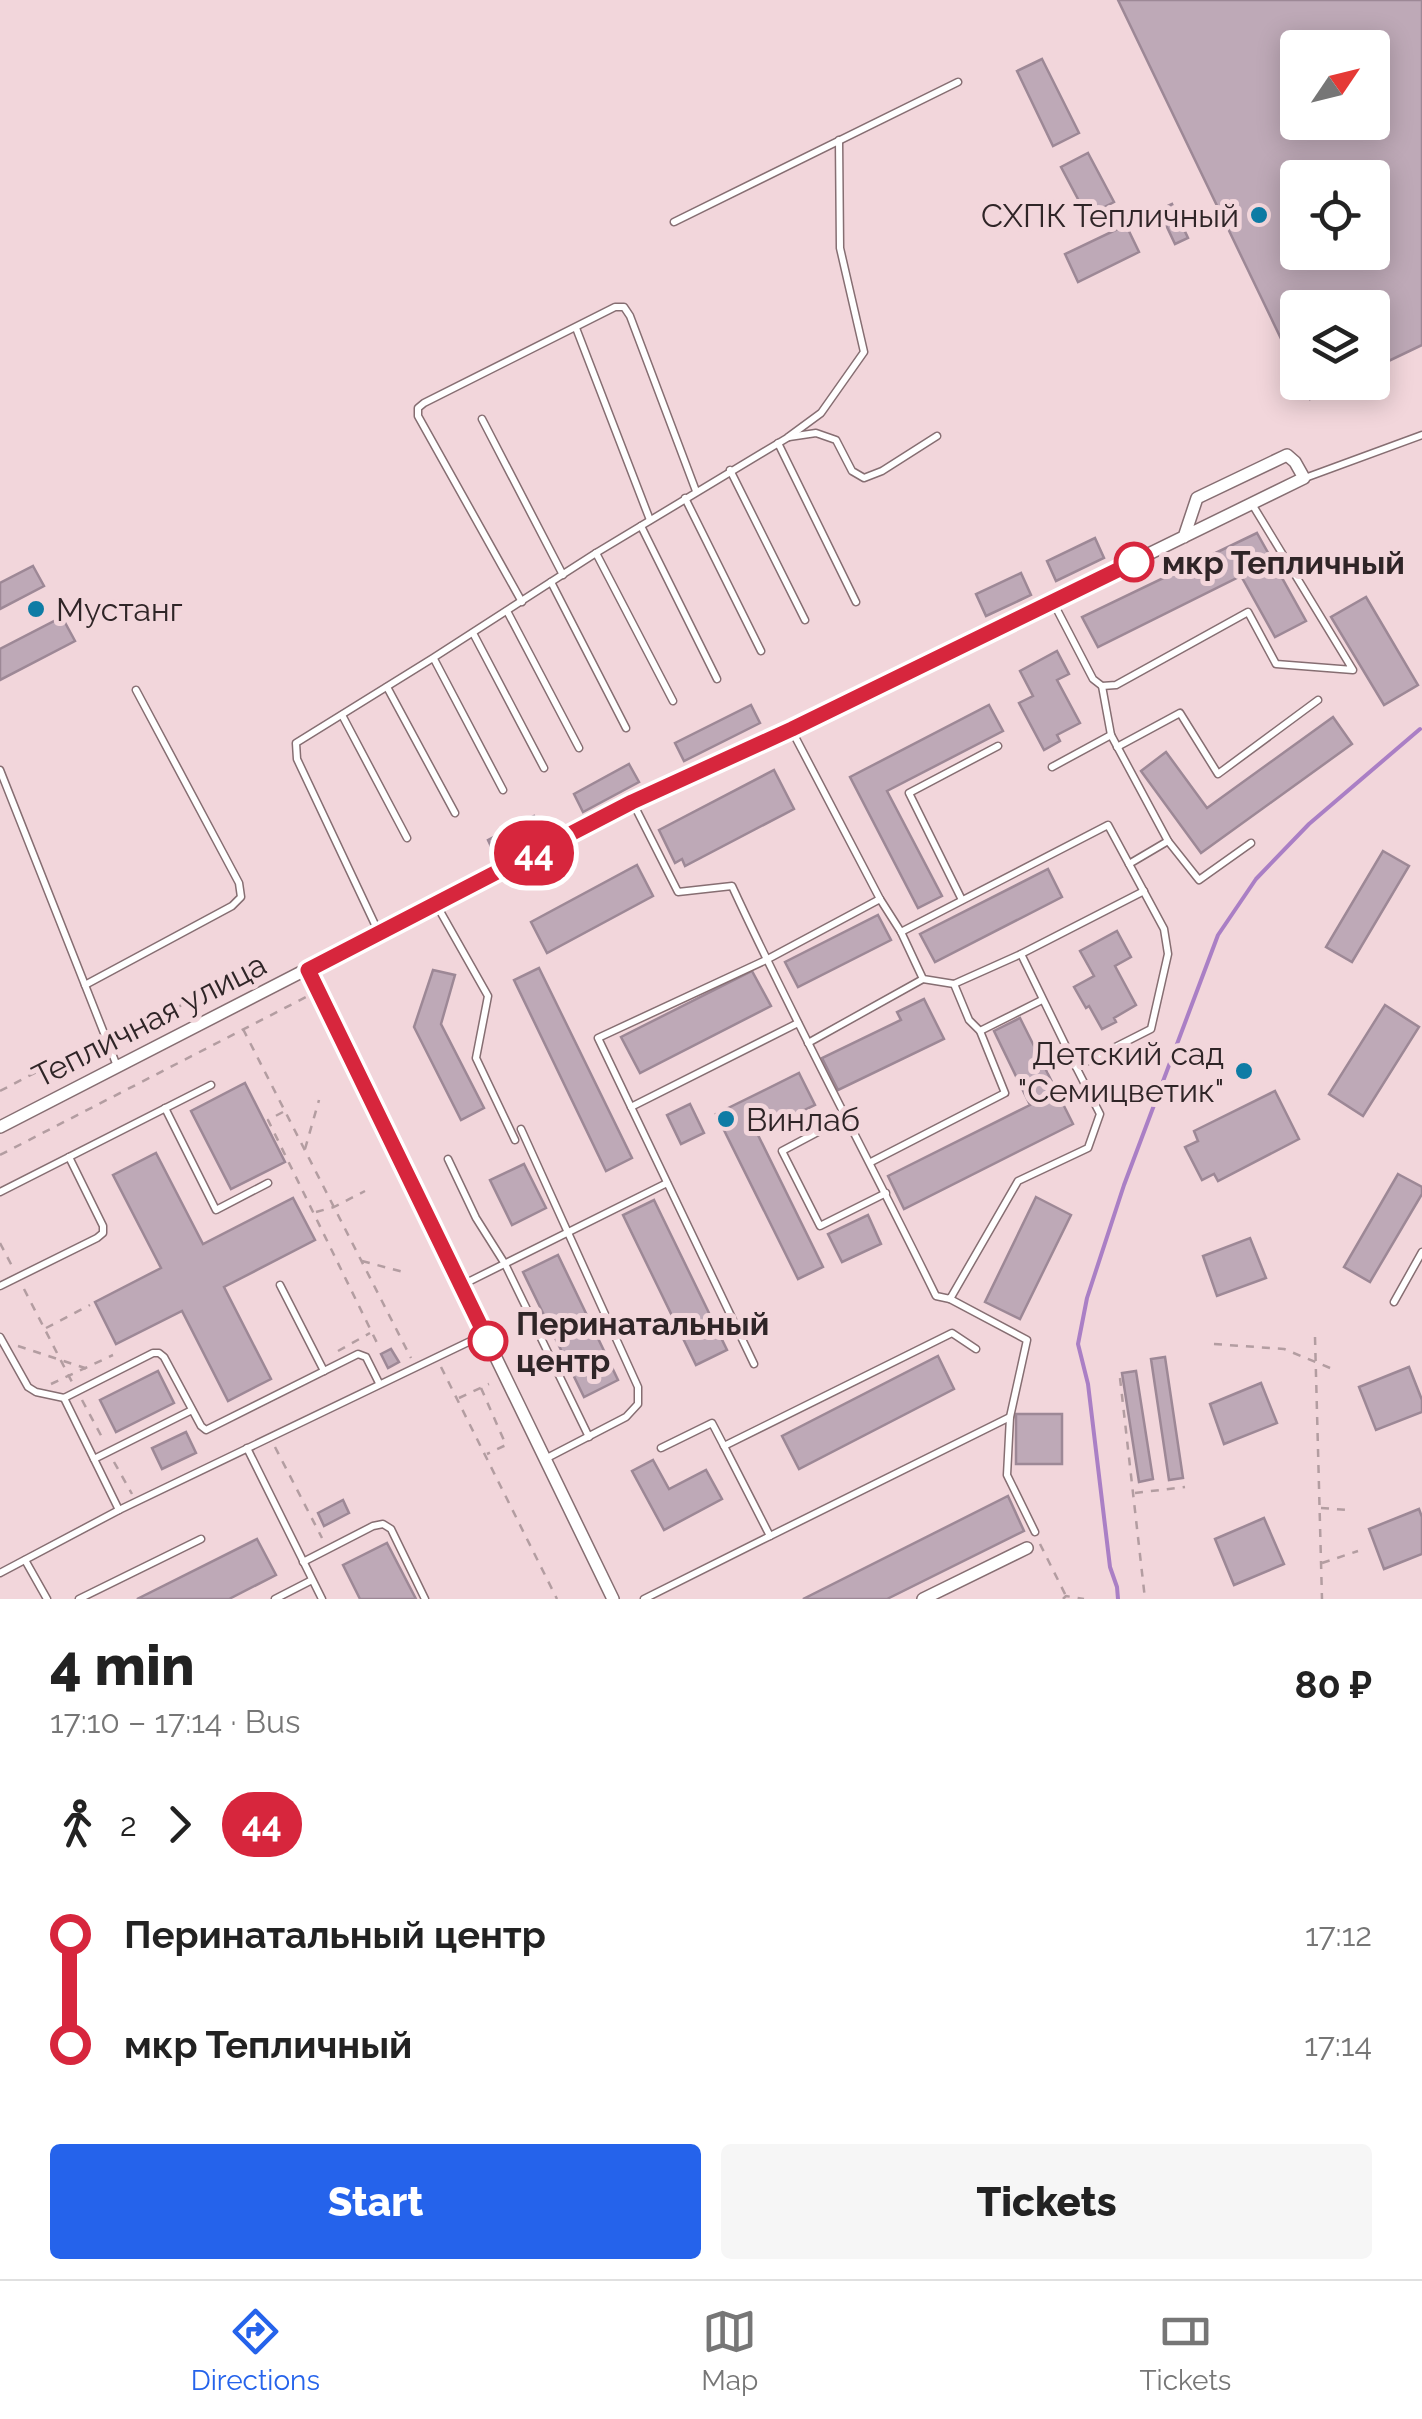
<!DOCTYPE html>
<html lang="en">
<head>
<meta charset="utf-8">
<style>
  :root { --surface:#fff; --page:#f6f6f6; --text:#222; --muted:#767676; --line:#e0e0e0; --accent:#2563eb }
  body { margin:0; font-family:Raleway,sans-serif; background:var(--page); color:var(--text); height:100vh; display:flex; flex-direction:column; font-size:38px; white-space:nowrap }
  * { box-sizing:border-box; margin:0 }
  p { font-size:32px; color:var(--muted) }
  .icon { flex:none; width:55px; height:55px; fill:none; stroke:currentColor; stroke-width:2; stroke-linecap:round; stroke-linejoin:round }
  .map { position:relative; height:1599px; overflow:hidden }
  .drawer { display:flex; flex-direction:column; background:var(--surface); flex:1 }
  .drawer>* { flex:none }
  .badge { padding:0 20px; border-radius:32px; font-size:35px; line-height:65px }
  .needle { width:65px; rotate:55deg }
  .fabs { position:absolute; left:1280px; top:30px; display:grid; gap:20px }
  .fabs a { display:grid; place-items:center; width:110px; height:110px; border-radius:10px; background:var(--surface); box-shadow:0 5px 25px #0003; font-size:50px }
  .map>.badge { position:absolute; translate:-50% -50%; box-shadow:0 0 0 5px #fff }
  .legs { display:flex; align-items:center; gap:15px; height:110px; padding:0 50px; font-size:32px }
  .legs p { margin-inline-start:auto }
  .overview { display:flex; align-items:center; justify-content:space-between; height:170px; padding:0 50px }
  h1 { font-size:55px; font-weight:800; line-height:75px }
  .button { display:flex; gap:20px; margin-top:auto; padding:20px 50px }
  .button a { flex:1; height:115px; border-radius:10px; background:var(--accent); color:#fff; font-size:40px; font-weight:800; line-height:115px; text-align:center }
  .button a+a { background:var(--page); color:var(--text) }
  ul { padding:0 50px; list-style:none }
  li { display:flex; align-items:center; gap:35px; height:110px; font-size:38px }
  li i { display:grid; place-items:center; width:15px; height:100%; margin:0 12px; background:currentColor }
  li i::after { content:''; width:25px; height:25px; margin:-12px; border:8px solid; border-radius:50%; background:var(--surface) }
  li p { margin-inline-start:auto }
  li:first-child i { background:linear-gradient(#0000 50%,currentColor 0) }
  li:last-child i { background:linear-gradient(currentColor 50%,#0000 0) }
  .tabs { display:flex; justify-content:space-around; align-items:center; height:140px; border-top:2px solid var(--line); background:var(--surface); font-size:28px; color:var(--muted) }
  .tabs a { display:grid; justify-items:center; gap:5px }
  .tabs .on { color:var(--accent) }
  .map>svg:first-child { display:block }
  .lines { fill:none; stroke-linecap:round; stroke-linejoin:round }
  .stream { stroke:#aa7fc5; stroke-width:4 }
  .building { fill:#bea9b7; stroke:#9d8896; stroke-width:2.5; fill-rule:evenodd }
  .service-casing { stroke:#866e72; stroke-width:9 }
  .minor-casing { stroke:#866e72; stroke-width:14 }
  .path { stroke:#b39da1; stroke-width:2.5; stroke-dasharray:8 8; stroke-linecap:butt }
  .service { stroke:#fff; stroke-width:6 }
  .minor { stroke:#fff; stroke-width:11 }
  .line-1-casing { stroke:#fff; stroke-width:22 }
  .line-1 { stroke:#d7263d; stroke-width:15 }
  .poi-dot { fill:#0e7ca5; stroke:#f2d6db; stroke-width:4 }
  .stop-1-dot { fill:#fff; stroke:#d7263d; stroke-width:5 }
  .labels { text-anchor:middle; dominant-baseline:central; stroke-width:10; stroke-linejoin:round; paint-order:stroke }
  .poi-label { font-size:32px; fill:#2f2527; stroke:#f2d6db; text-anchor:end }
  .stop-label { font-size:32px; font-weight:bold; fill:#2f2527; stroke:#f2d6db; text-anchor:start }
  .street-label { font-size:32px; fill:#2f2527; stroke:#f2d6db }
</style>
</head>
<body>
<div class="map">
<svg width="1422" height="1599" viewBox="0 0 1422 1599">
  <rect width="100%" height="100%" fill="#f2d6db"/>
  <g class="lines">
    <polyline class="stream" points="1118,1599 1117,1587 1110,1567 1088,1384 1078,1344 1087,1298 1124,1185 1218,935 1256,879 1309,824 1420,729"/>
  </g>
  <g class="building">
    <path d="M1118 0H1422V345L1372 369V308H1298V374ZM1298 48H1372V122H1298ZM1298 178H1372V252H1298Z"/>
    <polygon points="1042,59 1079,133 1053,146 1017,71"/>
    <polygon points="1088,153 1114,202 1087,216 1061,167"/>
    <polygon points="1172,204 1188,238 1175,244 1159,210"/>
    <polygon points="1126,225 1139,252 1078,282 1065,254"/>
    <polygon points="1302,382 1344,382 1310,399"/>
    <polygon points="1257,533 1306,621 1275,637 1241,576 1098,647 1082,617"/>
    <polygon points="1095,538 1104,558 1056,581 1047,561"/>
    <polygon points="33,566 44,586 0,609 0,583"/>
    <polygon points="1021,573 1031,595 986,616 976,594"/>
    <polygon points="1366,597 1418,685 1384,705 1331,617"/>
    <polygon points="62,617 75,641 0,680 0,649"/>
    <polygon points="1057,651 1069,674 1057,680 1080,723 1057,735 1060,741 1044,750 1019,703 1033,696 1020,671"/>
    <polygon points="751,705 760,723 684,761 675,743"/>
    <polygon points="989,705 1003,731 887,791 942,896 918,908 850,777"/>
    <polygon points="1333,717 1352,744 1201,853 1141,771 1166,752 1207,808"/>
    <polygon points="629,764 639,782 583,812 574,794"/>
    <polygon points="774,770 794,809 685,866 682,859 675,863 659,830"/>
    <polygon points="534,816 542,832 496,857 488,840"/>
    <polygon points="1383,851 1409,866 1352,962 1326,947"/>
    <polygon points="637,865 653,896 547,953 531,922"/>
    <polygon points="1048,869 1062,897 935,962 920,934"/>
    <polygon points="878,915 891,940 798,987 785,962"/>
    <polygon points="1117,931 1131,957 1115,966 1136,1005 1114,1018 1116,1022 1102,1029 1089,1006 1086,1008 1074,987 1094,976 1080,951"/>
    <polygon points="539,968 632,1158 606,1171 514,980"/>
    <polygon points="433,970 455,975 441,1024 484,1108 461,1120 414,1027"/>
    <polygon points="752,971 771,1006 640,1073 621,1037"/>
    <polygon points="924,999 944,1039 838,1090 822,1058 901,1020 897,1012"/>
    <polygon points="1385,1005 1419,1027 1363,1116 1329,1094"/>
    <polygon points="1020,1018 1073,1124 904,1209 888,1176 1030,1105 994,1031"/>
    <polygon points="799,1073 815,1105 757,1133 823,1267 798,1279 716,1114"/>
    <polygon points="245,1083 285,1162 231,1189 191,1111"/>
    <polygon points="1275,1091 1299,1139 1218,1181 1214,1174 1202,1180 1185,1147 1198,1141 1194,1131"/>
    <polygon points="690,1104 704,1133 681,1144 667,1115"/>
    <polygon points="156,1153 203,1244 293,1198 315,1240 224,1287 271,1379 228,1401 182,1311 116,1344 95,1302 161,1268 113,1175"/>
    <polygon points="524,1164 546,1208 512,1225 490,1180"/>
    <polygon points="1398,1174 1422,1187 1422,1194 1370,1282 1344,1267"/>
    <polygon points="1036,1197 1071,1215 1020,1319 985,1302"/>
    <polygon points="654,1200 727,1350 696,1365 623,1215"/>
    <polygon points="868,1215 881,1244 842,1262 828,1234"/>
    <polygon points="1250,1238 1266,1278 1217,1296 1203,1256"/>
    <polygon points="558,1255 618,1380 584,1397 523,1272"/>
    <polygon points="391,1349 399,1362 388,1368 381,1354"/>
    <polygon points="938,1356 954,1389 799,1469 782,1436"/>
    <polygon points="1165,1357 1183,1478 1169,1480 1151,1359"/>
    <polygon points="1409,1367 1422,1400 1422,1412 1376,1430 1359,1387"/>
    <polygon points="158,1371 174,1403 116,1432 100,1400"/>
    <polygon points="1136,1371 1153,1479 1139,1482 1122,1373"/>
    <polygon points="1261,1383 1277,1423 1224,1444 1210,1404"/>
    <rect x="1016" y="1414" width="46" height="50"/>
    <polygon points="186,1432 196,1453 162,1469 152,1448"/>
    <polygon points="653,1460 669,1489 706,1470 722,1499 664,1530 632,1471"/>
    <polygon points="1008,1496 1024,1531 887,1599 803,1599"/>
    <polygon points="343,1500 349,1513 324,1526 318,1513"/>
    <polygon points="1419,1509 1422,1517 1422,1554 1384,1569 1369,1529"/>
    <polygon points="1264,1518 1284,1564 1234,1585 1215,1539"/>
    <polygon points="257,1539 276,1575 229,1599 137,1599"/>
    <polygon points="387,1543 416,1599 360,1599 343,1565"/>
  </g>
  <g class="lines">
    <defs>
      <g id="service">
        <polyline points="674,222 958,82"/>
        <polyline points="576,328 650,520"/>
        <polyline points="482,419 563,575"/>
        <polyline points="789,437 816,433 836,440 852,471 864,478 882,471 937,436"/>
        <polyline points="778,443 856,602"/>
        <polyline points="730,470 805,620"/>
        <polyline points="1305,478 1422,435"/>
        <polyline points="685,498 761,651"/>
        <polyline points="641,526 717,679"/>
        <polyline points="596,553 673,701"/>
        <polyline points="551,582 626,728"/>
        <polyline points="522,602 418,416 418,408 424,403 615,307 624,307 630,316 696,491"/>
        <polyline points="1053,602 1093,679 1102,686 1116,685 1248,612 1276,664 1353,670 1252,504"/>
        <polyline points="507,611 579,748"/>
        <polyline points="473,633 544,768"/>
        <polyline points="434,659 503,790"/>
        <polyline points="1102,686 1111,735 1168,841 1129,864"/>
        <polyline points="387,687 455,813"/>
        <polyline points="342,715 407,838"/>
        <polyline points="791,729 880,899 901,932 923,979 954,984 969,1020 980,1031 1005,1093 871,1162"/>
        <polyline points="1117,747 1180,713 1218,774 1318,700"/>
        <polyline points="1052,767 1111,735"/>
        <polyline points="0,770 117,1066"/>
        <path d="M633 803 678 892 732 886C796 1025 869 1159 936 1296L950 1299 1018 1181 1088 1148 1100 1114 1076 1067 1151 1029 1168 954 1164 929 1108 825 901 932"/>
        <polyline points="1168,841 1199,880 1251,843"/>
        <polyline points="962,900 909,793 998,746"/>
        <polyline points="436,904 488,996 476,1058 515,1140"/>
        <polyline points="379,933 297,759 296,743 433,658 596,553 787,438 821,413 864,352 840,248 839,140"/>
        <polyline points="1021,954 1076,1067"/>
        <polyline points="954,984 1021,954 1144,891"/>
        <polyline points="85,985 232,906 241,897 239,883 136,690"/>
        <polyline points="980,1031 1042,1000"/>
        <polyline points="808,1043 923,979"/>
        <polyline points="631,1107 798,1023"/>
        <polyline points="165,1108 216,1210 268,1183"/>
        <polyline points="846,1117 782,1151 820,1226 886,1193"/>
        <polyline points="521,1129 638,1387 638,1404 626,1417 547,1458"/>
        <polyline points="448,1159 476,1218 505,1264 589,1437"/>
        <polyline points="0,1192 211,1085"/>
        <polyline points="280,1285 324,1371"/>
        <polyline points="462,1285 667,1183"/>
        <polyline points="0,1286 97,1238 103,1233 103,1226 69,1157"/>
        <polyline points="950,1299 1027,1340 1010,1417 1007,1475 1035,1532"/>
        <polyline points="1394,1302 1422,1252"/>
        <polyline points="0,1337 28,1387 36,1392 64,1398 153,1353 159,1353 164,1357 201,1426 206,1430 358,1354 366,1357 379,1383"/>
        <polyline points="754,1364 598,1038 766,960 880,899"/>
        <polyline points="64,1398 119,1510"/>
        <polyline points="247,1448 322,1599"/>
        <polyline points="661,1448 712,1423 724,1446"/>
        <polyline points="94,1459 192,1410"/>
        <polyline points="770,1536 1010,1417"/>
        <polyline points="25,1560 47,1599"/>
        <polyline points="303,1562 373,1526 383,1524 391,1529 425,1599"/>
        <polyline points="0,1573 119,1510 483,1335"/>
        <polyline points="79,1599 201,1539"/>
        <polyline points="275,1599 312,1580"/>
        <polyline points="644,1599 770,1536 724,1446 952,1333 976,1349"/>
      </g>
      <g id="minor">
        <polyline points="308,970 613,1599"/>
        <polyline points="0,1127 632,802 791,729 1304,478 1295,462 1287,455 1197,498 1184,537"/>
        <polyline points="923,1599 1027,1548"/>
      </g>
    </defs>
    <use href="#service" class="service-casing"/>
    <use href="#minor" class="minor-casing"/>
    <g class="path">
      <polyline points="243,1029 411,1358"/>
      <polyline points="117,1038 262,964 268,976"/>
      <polyline points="0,1091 73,1053 96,1049"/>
      <polyline points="283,1112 268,1120 380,1349"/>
      <polyline points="305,1149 319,1100"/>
      <polyline points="0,1155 308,996"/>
      <polyline points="316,1212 334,1207 365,1191"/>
      <polyline points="0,1243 13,1268"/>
      <polyline points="362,1261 407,1273"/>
      <polyline points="24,1289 73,1384"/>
      <polyline points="46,1328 90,1305"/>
      <polyline points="1315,1337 1322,1599"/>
      <polyline points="1214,1344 1284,1349 1335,1370"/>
      <polyline points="18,1346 85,1368 88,1374"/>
      <polyline points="338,1351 370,1333"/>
      <polyline points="441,1367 557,1599"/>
      <polyline points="1120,1378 1145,1599"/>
      <polyline points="51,1384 113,1355"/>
      <polyline points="481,1388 506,1445 487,1454"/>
      <polyline points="459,1398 489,1384"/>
      <polyline points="82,1400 104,1441"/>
      <polyline points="275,1447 322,1538"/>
      <polyline points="114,1462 132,1494"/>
      <polyline points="1135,1493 1185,1487"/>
      <polyline points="1321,1508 1348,1510"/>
      <polyline points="1040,1544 1066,1596"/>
      <polyline points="1322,1563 1358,1551"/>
      <polyline points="1063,1599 1066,1596 1084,1599"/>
    </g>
    <use href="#service" class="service"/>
    <use href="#minor" class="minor"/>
  </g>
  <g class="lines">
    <defs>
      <polyline id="line-1" points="488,1341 308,970 632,802 792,729 1134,562"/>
    </defs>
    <use href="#line-1" class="line-1-casing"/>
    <use href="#line-1" class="line-1"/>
  </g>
  <g class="poi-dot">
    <circle cx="1259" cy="215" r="10"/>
    <circle cx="36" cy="609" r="10"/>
    <circle cx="1244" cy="1071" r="10"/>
    <circle cx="726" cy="1119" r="10"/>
  </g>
  <g class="stop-1-dot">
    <circle cx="1134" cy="562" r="18"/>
    <circle cx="488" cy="1341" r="18"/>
  </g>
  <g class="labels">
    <g class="poi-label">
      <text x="1239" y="215">СХПК Тепличный</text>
      <text x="56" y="609" text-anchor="start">Мустанг</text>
      <text x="1224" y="1053">Детский сад<tspan x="1224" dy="37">"Семицветик"</tspan></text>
      <text x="746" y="1119" text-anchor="start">Винлаб</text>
    </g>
    <g class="stop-label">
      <text x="1162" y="562">мкр Тепличный</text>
      <text x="516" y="1323">Перинатальный<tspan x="516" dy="37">центр</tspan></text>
    </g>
    <g class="street-label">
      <text transform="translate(149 1020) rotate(-27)">Тепличная улица</text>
    </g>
  </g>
</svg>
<div class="fabs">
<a><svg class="needle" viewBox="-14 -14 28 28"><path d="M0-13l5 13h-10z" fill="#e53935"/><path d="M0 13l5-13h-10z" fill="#767676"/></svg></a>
<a><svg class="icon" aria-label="locate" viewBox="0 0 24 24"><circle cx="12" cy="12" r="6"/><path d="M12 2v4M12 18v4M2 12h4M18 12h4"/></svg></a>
<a><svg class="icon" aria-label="layers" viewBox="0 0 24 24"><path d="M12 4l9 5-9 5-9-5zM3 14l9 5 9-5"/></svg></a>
</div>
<b class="badge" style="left:534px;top:853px;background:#d7263d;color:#fff">44</b>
</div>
<section class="drawer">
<div class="overview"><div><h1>4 min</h1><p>17:10 – 17:14 · Bus</p></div><b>80 ₽</b></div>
<div class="legs"><svg class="icon" aria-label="walk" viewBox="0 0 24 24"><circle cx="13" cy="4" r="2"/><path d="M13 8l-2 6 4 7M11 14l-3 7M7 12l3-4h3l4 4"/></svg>2<svg class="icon" aria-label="forward" viewBox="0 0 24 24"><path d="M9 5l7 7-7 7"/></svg><b class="badge" style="background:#d7263d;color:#fff">44</b></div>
<ul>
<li><i style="color:#d7263d"></i><b>Перинатальный центр</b><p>17:12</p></li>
<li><i style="color:#d7263d"></i><b>мкр Тепличный</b><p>17:14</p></li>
</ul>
<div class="button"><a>Start</a><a>Tickets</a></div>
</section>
<nav class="tabs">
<a class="on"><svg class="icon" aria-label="directions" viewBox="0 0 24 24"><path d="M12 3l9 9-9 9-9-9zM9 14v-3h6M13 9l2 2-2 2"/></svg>Directions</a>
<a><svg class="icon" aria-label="map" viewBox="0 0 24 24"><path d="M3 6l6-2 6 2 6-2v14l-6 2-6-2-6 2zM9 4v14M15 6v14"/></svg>Map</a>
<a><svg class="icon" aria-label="tickets" viewBox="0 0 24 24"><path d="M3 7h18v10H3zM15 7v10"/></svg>Tickets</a>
</nav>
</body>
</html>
